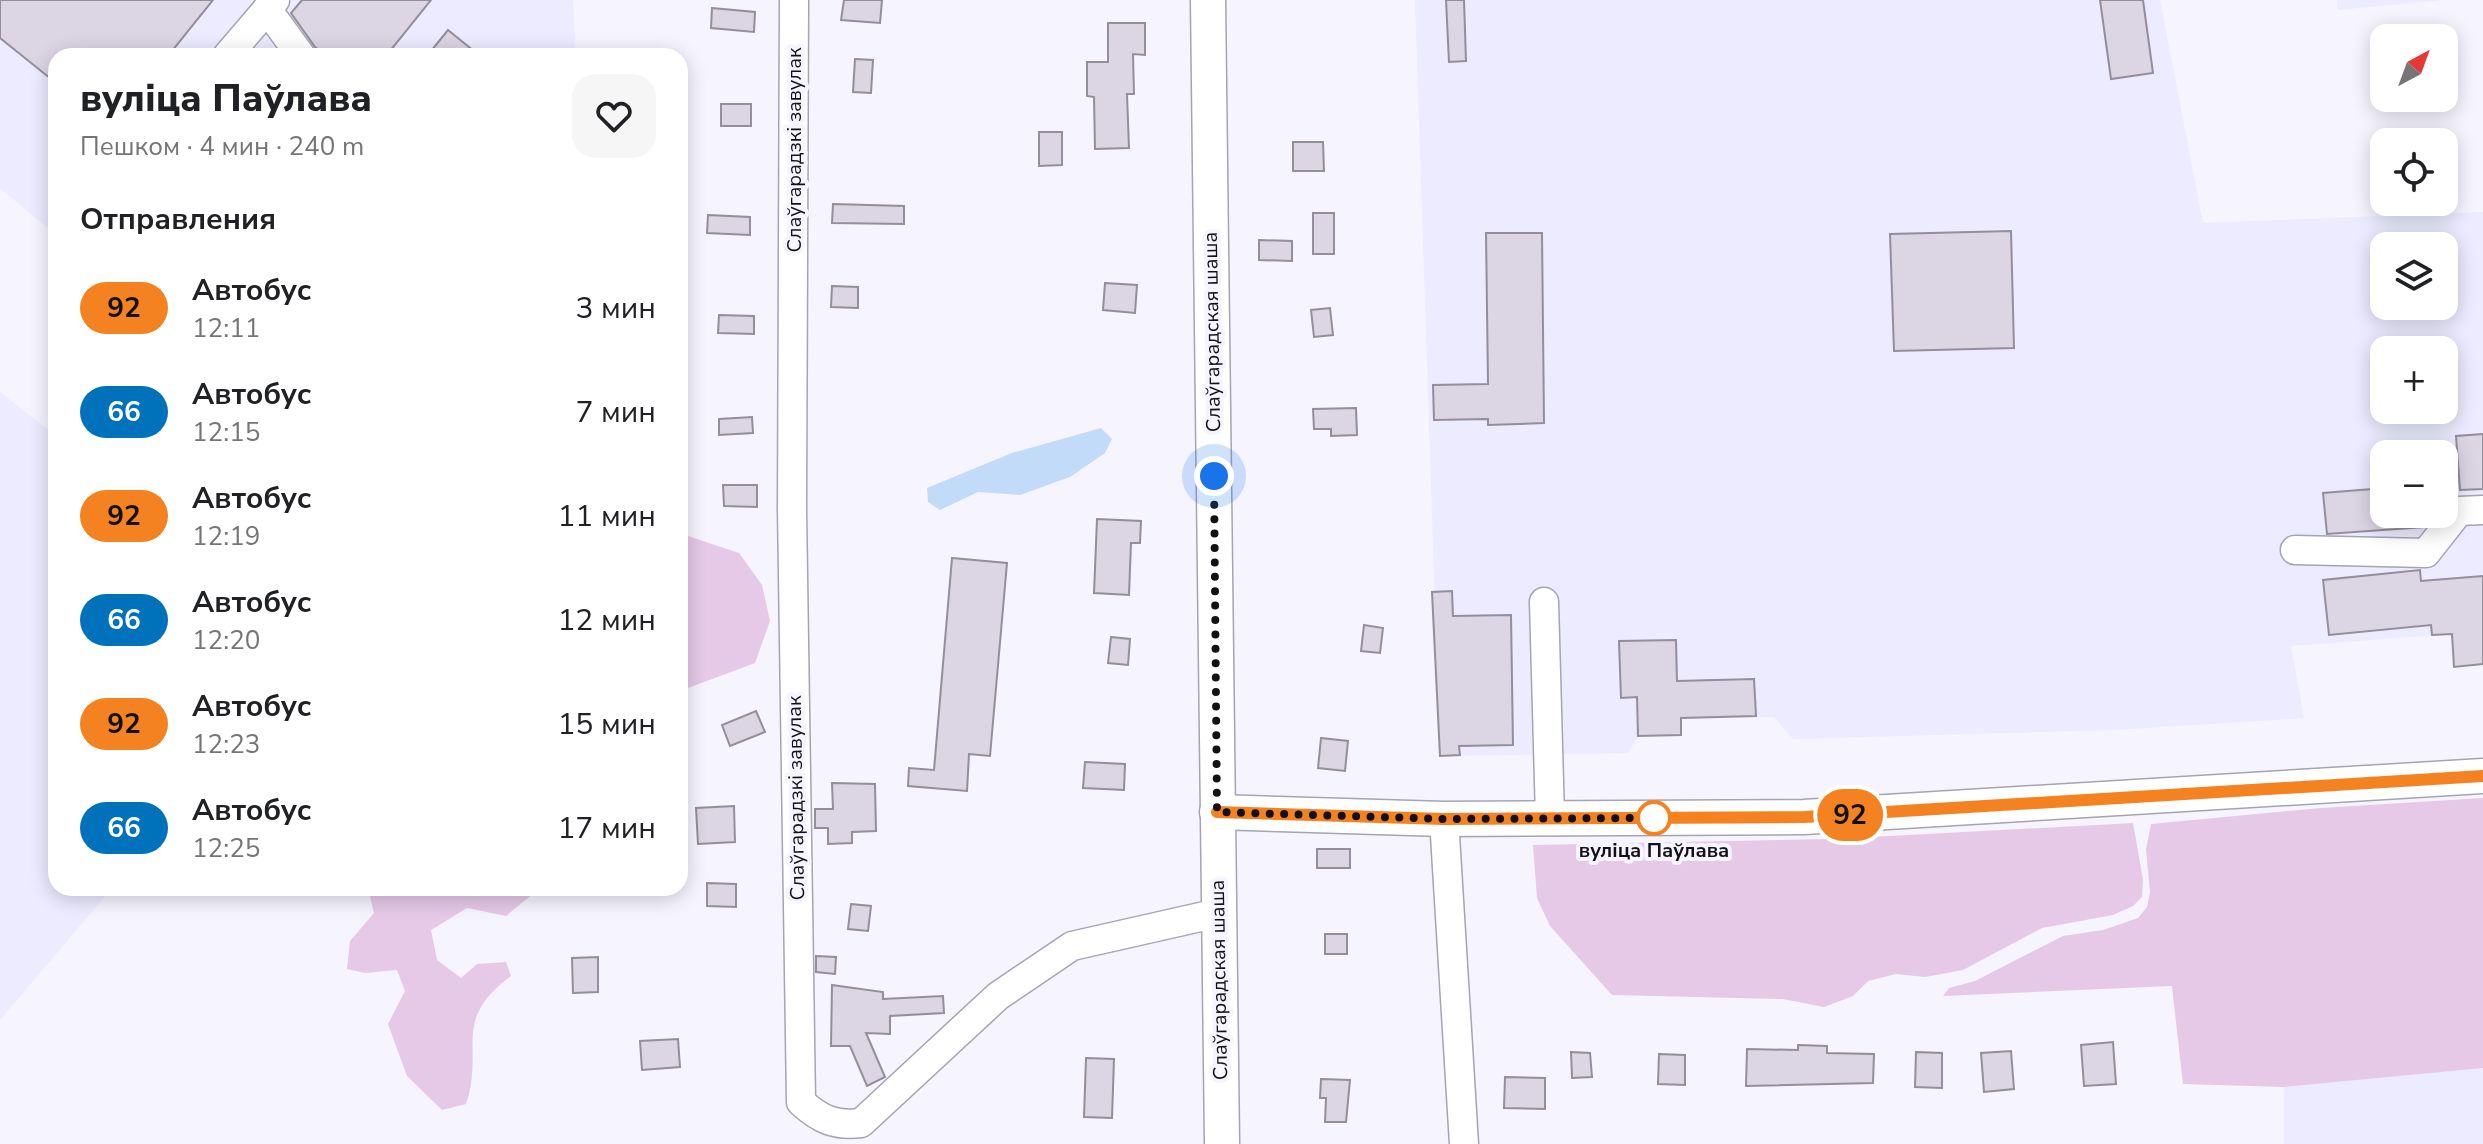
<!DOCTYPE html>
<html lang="ru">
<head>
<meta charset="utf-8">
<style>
  :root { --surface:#fff; --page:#f6f6f6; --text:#202124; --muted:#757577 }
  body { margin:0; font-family:"Nunito Sans",sans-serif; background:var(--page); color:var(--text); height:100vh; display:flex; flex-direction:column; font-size:30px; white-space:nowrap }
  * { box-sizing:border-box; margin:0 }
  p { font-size:26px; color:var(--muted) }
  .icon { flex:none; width:44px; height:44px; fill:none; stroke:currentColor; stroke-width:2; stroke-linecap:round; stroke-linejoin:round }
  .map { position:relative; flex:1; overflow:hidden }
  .drawer { position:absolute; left:48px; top:48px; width:640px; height:848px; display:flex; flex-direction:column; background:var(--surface); border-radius:24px; box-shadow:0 4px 20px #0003 }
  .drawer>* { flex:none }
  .badge { padding:0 16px; border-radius:26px; font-size:28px; line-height:52px }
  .needle { width:52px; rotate:41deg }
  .controls { position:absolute; left:2370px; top:24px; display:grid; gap:16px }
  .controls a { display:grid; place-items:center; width:88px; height:88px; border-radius:16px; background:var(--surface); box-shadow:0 4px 20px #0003; font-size:40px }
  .you { position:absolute; width:40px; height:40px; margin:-20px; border:6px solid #fff; border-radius:50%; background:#1a73e8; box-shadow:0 0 0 12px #1a73e833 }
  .map>.badge { position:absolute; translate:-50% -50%; box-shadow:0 0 0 4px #fff }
  h2 { padding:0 32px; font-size:30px; line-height:72px }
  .round { display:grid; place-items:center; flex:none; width:84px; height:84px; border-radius:24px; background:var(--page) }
  .headline { display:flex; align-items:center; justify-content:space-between; height:136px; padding:0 32px }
  h1 { font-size:38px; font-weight:800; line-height:60px }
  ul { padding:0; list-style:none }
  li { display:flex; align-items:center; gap:24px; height:104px; padding:0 32px }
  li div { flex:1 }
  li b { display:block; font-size:30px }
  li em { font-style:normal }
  li .badge { min-width:88px; font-weight:700; text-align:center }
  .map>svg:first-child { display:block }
  .built { fill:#ecebff; fill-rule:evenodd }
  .green { fill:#e5c9e7 }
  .water { fill:#c1dbf8 }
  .building { fill:#dcd5e4; stroke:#948d9c; stroke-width:2 }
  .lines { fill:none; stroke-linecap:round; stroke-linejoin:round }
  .minor-casing { stroke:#a4a4b3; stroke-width:31 }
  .major-casing { stroke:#a4a4b3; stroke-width:37 }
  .minor { stroke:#fff; stroke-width:28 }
  .major { stroke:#fff; stroke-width:34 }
  .line-casing { stroke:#fff; stroke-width:18 }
  .line { stroke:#f58220; stroke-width:12 }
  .walk { stroke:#111116; stroke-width:8; stroke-dasharray:0 14.4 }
  .stop-dot { fill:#fff; stroke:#f58220; stroke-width:4 }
  .labels { text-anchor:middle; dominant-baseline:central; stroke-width:8; stroke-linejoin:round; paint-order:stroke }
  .street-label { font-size:20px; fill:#111116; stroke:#f5f4ff }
  .stop-label { font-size:20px; font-weight:bold; fill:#111116; stroke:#f5f4ff }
</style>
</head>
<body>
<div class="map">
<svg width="2483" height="1144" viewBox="0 0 2483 1144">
  <rect width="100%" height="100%" fill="#f5f4ff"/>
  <g class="built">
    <polygon points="0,0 573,0 576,56 56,56 56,235 0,188"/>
    <path d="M1415 0H2160L2203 223 2483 212V664L2454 667 2451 634 2291 646 2304 718 2113 730 1793 739 1774 717 1681 718V735L1638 736 1628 753 1440 756ZM2384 246H2444V306H2384ZM2384 350H2444V410H2384ZM2384 454H2444V514H2384Z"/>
    <polygon points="2337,0 2442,0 2338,10"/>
    <polygon points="0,392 56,436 56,888 112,888 0,1020"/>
    <polygon points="2483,1068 2483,1144 2284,1144 2284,1087"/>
  </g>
  <g class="green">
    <polygon points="688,536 739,553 762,585 770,621 755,663 680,691 680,540"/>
    <polygon points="2483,798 2483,1068 2284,1087 2183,1084 2172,986 1943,996 1949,988 1975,981 2063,936 2103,930 2138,918 2147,907 2150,892 2146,849 2151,824 2321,808"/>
    <polygon points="2133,823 2143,880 2142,897 2133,906 2113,915 2042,928 1963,970 1925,977 1896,974 1868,981 1853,996 1824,1007 1783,999 1612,995 1550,926 1537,898 1533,845 1833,839"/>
    <path d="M368 888H540L506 916 467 908 431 930 437 960 461 978 477 964 506 962 511 976C450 1021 485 1048 466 1104L442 1110 407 1076 388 1024 405 991 397 970 365 973 347 969 350 941 374 913Z"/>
  </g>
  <polygon class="water" points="1101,428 1112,439 1105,453 1070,477 1020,495 978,492 940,510 928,502 927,488 1012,453"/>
  <g class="building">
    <polygon points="0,0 213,0 168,56 56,56 56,83 0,38"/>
    <polygon points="302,0 431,0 386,56 326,56 315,47 291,13"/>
    <polygon points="844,0 882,0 880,23 841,20"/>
    <polygon points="1446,0 1464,0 1466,61 1449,62"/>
    <polygon points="2100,0 2143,0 2153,73 2111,79"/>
    <polygon points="712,8 755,12 754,32 711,28"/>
    <polygon points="1108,23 1145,23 1145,55 1133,54 1134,94 1127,94 1129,148 1095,149 1094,97 1087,96 1087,62 1108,62"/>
    <polygon points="448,30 480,56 427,56"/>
    <polygon points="855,59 873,60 871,93 853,92"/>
    <rect x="721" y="104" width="30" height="22"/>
    <polygon points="1039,132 1062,132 1062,165 1039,166"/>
    <polygon points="1293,142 1323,142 1324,171 1293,171"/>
    <polygon points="833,204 904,206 904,224 832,223"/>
    <rect x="1313" y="213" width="21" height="41"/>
    <polygon points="708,215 750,217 750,235 707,233"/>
    <polygon points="2011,231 2014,348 1894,351 1890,234"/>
    <polygon points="1486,233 1542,233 1544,423 1488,425 1488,419 1434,420 1433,385 1488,384"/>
    <polygon points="1259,240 1292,241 1292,261 1259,260"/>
    <polygon points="1105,283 1137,285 1135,313 1103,310"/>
    <polygon points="832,286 858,287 858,308 831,307"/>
    <polygon points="1330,308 1333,335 1314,337 1311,310"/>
    <polygon points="719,315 754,316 754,334 718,333"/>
    <polygon points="1356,408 1357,435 1331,436 1331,429 1314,429 1313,409"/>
    <polygon points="752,417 753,433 719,435 719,419"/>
    <polygon points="2483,434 2483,489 2460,490 2456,436"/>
    <polygon points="723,485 757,485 757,507 724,506"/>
    <polygon points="2384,488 2384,514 2429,514 2425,527 2327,534 2323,493"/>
    <polygon points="1097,519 1141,521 1140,543 1131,543 1129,595 1094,593"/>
    <polygon points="952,558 1007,563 990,756 969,754 967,791 908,786 909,768 934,770"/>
    <polygon points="2420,570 2421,581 2483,576 2483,664 2454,667 2452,634 2432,635 2431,625 2329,635 2323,580"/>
    <polygon points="1452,591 1453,616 1511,615 1513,745 1459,746 1460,755 1440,756 1432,592"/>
    <polygon points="1364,625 1383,628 1380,653 1361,651"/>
    <polygon points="1111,637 1130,639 1128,665 1108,663"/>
    <polygon points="1676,640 1677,681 1754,679 1756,716 1681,718 1681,735 1638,736 1637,697 1621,698 1619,641"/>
    <polygon points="756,711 765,732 730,746 722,725"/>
    <polygon points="1321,738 1348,741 1345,771 1318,768"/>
    <polygon points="1085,762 1125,764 1124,790 1083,788"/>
    <polygon points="832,783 875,784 876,831 852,832 852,843 828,844 828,828 815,828 815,809 833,809"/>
    <polygon points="734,806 735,842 698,844 696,808"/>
    <rect x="1317" y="849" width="33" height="19"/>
    <polygon points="707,883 736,884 736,907 707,906"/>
    <polygon points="851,904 871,906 868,931 848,929"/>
    <rect x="1325" y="934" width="22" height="20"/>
    <polygon points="816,956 836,957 835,974 816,972"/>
    <polygon points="598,957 598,992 573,993 572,958"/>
    <polygon points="832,985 883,992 883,999 943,996 944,1013 890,1016 890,1034 866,1033 885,1077 867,1086 850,1046 831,1046"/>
    <polygon points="678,1039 680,1067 642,1070 640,1041"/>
    <polygon points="2113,1042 2116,1084 2084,1086 2081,1045"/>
    <polygon points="1798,1045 1827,1046 1827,1053 1874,1054 1873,1083 1746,1086 1747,1049 1798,1050"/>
    <polygon points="2011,1051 2014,1089 1984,1092 1981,1053"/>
    <polygon points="1571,1052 1590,1053 1592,1077 1572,1078"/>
    <polygon points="1916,1052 1942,1053 1942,1088 1915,1087"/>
    <polygon points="1659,1054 1685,1055 1685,1085 1658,1084"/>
    <polygon points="1086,1058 1114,1059 1112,1118 1084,1117"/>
    <polygon points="1505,1077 1545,1078 1545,1109 1504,1108"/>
    <polygon points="1321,1079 1350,1080 1346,1122 1325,1122 1326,1098 1320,1098"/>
  </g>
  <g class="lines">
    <defs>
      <g id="minor">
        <path d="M794 0 792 509 801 1102C821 1120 835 1126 861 1123L998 996 1072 946 1218 913"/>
        <polyline points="267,9 301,56"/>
        <polyline points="227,56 275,0"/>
        <polyline points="2295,550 2426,553 2459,511 2483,510"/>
        <polyline points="1544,602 1550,818"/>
        <polyline points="1444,819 1464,1144"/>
      </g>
      <g id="major">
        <polyline points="1208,0 1222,1144"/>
        <polyline points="1217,812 1444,819 1804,817 2483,776"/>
      </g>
    </defs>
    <use href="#minor" class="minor-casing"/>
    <use href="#major" class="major-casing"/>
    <use href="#minor" class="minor"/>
    <use href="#major" class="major"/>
  </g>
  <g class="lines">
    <defs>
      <polyline id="line" points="1217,812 1444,819 1804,817 2483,776"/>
    </defs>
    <use href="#line" class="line-casing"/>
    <use href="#line" class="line"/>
    <polyline class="walk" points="1214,476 1217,812 1444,819 1654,818"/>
  </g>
  <circle class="stop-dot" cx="1654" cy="818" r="16"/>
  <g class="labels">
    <g class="street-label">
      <text transform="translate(794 150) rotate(-90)">Слаўгарадзкі завулак</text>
      <text transform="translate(1212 332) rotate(-91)">Слаўгарадская шаша</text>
      <text transform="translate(796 798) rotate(-91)">Слаўгарадзкі завулак</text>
      <text transform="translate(1219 980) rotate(-91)">Слаўгарадская шаша</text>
    </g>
    <g class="stop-label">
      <text x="1654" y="850">вуліца Паўлава</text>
    </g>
  </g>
</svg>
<div class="controls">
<a><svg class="needle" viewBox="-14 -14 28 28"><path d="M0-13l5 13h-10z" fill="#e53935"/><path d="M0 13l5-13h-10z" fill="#757577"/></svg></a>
<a><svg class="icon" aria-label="locate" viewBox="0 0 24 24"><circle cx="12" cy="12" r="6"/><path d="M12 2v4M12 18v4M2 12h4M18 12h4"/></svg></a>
<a><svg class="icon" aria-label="layers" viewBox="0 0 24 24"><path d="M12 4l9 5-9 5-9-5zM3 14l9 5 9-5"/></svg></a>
<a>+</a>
<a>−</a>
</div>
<div class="you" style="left:1214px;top:476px"></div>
<b class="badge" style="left:1850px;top:815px;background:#f58220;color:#111">92</b>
<section class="drawer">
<div class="headline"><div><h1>вуліца Паўлава</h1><p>Пешком · 4 мин · 240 m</p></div><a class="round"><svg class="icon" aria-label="heart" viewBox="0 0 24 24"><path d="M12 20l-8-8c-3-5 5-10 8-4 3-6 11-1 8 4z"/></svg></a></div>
<h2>Отправления</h2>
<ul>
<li><span class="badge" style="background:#f58220;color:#111">92</span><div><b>Автобус</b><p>12:11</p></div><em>3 мин</em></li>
<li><span class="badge" style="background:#0072bc;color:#fff">66</span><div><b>Автобус</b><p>12:15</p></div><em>7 мин</em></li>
<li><span class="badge" style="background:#f58220;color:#111">92</span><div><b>Автобус</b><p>12:19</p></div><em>11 мин</em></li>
<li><span class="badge" style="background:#0072bc;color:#fff">66</span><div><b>Автобус</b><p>12:20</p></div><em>12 мин</em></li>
<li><span class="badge" style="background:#f58220;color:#111">92</span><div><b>Автобус</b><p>12:23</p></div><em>15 мин</em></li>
<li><span class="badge" style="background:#0072bc;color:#fff">66</span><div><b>Автобус</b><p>12:25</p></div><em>17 мин</em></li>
</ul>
</section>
</div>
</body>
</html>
